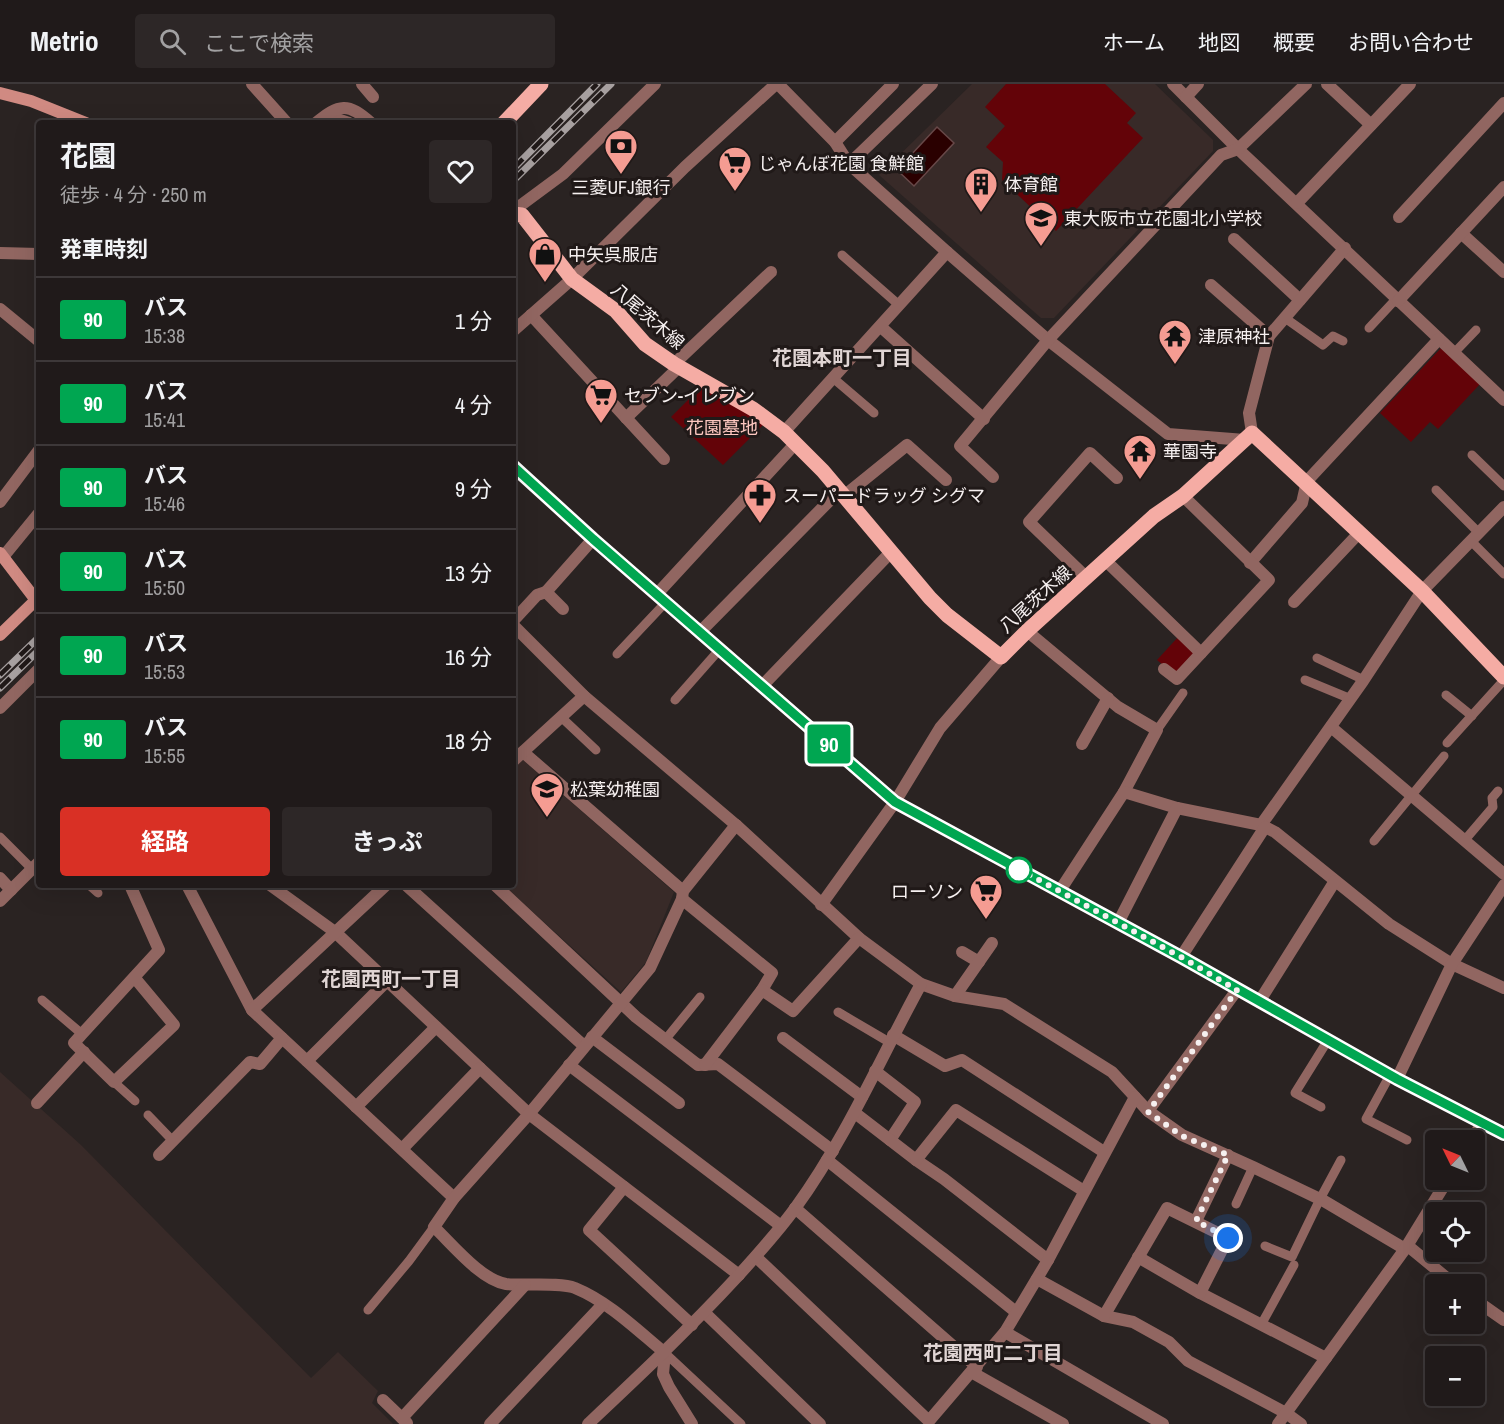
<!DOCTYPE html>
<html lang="ja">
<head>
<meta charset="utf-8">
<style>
  :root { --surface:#201a1a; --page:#2d2727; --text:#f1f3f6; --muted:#a2a1a2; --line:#3d3839; --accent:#d93025 }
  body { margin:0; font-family:"Archivo Narrow","Noto Sans JP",sans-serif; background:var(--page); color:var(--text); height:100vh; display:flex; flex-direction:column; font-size:22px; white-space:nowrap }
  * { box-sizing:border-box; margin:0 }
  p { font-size:20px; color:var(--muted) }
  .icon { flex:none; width:33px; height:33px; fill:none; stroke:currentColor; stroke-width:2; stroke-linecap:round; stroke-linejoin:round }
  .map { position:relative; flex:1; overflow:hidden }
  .details { position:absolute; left:36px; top:36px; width:480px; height:768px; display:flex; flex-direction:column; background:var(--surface); border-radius:6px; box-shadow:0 6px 24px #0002,0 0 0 2px var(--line) }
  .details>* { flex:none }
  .badge { padding:0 12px; border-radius:4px; font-size:21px; line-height:39px }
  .needle { width:39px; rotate:313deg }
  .buttons { position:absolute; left:1425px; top:1046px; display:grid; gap:12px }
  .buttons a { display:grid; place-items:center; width:60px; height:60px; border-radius:6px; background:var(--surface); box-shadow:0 6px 24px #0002,0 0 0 2px var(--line); font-size:30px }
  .you { position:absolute; width:30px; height:30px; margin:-15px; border:4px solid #fff; border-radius:50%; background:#1a73e8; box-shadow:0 0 0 9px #1a73e833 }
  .map>.badge { position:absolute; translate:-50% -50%; box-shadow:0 0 0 3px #fff }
  h2 { padding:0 24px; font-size:22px; line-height:54px }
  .round { display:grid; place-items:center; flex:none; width:63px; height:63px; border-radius:6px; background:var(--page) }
  .head { display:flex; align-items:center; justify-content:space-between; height:102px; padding:0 24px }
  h1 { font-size:28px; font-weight:700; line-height:45px }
  .primary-button { display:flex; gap:12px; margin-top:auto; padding:12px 24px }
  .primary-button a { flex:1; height:69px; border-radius:6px; background:var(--accent); color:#fff; font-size:24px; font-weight:700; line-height:69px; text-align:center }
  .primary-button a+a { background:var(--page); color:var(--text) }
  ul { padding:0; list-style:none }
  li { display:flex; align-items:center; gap:18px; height:84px; padding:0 24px; border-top:2px solid var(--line) }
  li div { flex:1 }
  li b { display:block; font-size:22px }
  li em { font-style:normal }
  li .badge { min-width:66px; font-weight:700; text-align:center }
  header { display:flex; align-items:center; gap:36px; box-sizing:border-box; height:84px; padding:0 30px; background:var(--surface); border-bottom:2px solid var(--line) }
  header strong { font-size:28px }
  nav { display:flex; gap:33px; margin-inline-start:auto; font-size:21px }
  .search { width:420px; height:54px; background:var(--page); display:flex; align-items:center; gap:15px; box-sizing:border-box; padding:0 21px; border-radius:6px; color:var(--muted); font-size:22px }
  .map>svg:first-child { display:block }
  .built { fill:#382a28 }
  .green { fill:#630308 }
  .water { fill:#2a0000; stroke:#674848; stroke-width:1.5 }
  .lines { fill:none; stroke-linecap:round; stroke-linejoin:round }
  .lane { stroke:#916661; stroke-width:9 }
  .street { stroke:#916661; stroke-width:12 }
  .secondary { stroke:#d08a82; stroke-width:12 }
  .primary { stroke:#f5aca4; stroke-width:15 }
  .rail-casing { stroke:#a7a0a0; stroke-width:7 }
  .rail { stroke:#201918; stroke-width:4.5; stroke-dasharray:14; stroke-linecap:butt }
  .line-casing { stroke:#fff; stroke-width:14 }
  .line { stroke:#00a651; stroke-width:9 }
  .walk { stroke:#f6f0f0; stroke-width:6; stroke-dasharray:0 10.8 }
  .stop-dot { fill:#fff; stroke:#00a651; stroke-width:3 }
  .labels { text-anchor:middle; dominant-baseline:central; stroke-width:6; stroke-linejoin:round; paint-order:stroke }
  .poi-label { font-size:18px; fill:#f6f0f0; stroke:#201918; text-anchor:start }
  .street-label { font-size:18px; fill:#f6f0f0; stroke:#201918 }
  .park-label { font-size:18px; fill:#fdc7c0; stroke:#201918 }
  .neighbourhood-label { font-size:20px; font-weight:bold; fill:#e0d5d4; stroke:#201918 }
</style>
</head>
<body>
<header>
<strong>Metrio</strong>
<div class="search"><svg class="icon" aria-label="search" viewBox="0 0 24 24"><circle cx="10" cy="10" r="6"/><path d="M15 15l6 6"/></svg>ここで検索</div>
<nav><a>ホーム</a><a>地図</a><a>概要</a><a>お問い合わせ</a></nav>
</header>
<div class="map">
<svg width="1504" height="1340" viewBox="0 0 1504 1340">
  <rect width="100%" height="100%" fill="#2a2322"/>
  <g class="built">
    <polygon points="972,0 1155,0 1213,56 1213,67 1054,234 1041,234 879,91"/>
    <polygon points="522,675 674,808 646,878 621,908 503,801 513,801 513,683"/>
    <polygon points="0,988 81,1061 311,1294 338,1268 378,1307 372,1319 393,1340 0,1340"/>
  </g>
  <g class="green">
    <polygon points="1006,0 1105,0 1136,29 1127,39 1143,54 1056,147 1002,96 1003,78 986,63 1005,42 985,23"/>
    <polygon points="1442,263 1481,299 1438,345 1430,338 1411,358 1380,329"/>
    <polygon points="702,302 764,340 723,381 671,333"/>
    <polygon points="1179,552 1197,569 1176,592 1157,576"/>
  </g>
  <polygon class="water" points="937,43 954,59 914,102 897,86"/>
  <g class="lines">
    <g class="lane">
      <polyline points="842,171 899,221"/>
      <polyline points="1285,234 1323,261 1333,252 1343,257"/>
      <polyline points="1369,244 1396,215"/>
      <polyline points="1454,269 1476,246"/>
      <polyline points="833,294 874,329"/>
      <polyline points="1472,371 1504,402"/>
      <polyline points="1436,406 1479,449"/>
      <polyline points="1471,457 1504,490"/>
      <polyline points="617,570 666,518"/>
      <polyline points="1317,574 1364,596"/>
      <polyline points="1305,596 1351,615"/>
      <polyline points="1446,611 1472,632"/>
      <polyline points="675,616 720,565"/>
      <polyline points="561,633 596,666"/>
      <polyline points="1157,646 1183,609"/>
      <polyline points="1447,659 1504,596"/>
      <polyline points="0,753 32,785"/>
      <polyline points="1374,757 1444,672"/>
      <polyline points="1464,757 1493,723 1492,714 1498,707"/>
      <polyline points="89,801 98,809"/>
      <polyline points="42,916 82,950"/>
      <polyline points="838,928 889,958"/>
      <polyline points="665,956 700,913"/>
      <polyline points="1390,991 1366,1035 1407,1056"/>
      <polyline points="114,998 135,1017"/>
      <polyline points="1321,1023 1295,1009 1328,956"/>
      <polyline points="148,1031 173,1057"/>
      <polyline points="1236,1120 1253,1083"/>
      <polyline points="1265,1162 1292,1173 1320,1115 1341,1076"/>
      <polyline points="368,1226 409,1177 434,1143"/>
      <polyline points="1261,1241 1294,1181"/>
      <polyline points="665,1269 741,1340"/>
    </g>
    <g class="street">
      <polyline points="252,0 287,39"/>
      <polyline points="362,0 373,13"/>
      <polyline points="778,0 835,58 849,80 947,168 1048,256 1168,350 1245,356"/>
      <polyline points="1173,0 1238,65 1504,316"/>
      <polyline points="1327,0 1371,41"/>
      <polyline points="1186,13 1198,0"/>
      <polyline points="321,38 334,34 349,39"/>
      <path d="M316 39C339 20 348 18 371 39"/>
      <polyline points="835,58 893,0"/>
      <polyline points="849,80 932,0"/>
      <polyline points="1297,119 1410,0"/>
      <polyline points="513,127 563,90 655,0"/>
      <polyline points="1399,133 1504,19"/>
      <polyline points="1461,149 1504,188"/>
      <polyline points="1234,155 1300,216"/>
      <polyline points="0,169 39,170"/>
      <polyline points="1211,201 1269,252"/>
      <polyline points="1398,217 1504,103"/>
      <polyline points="0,225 39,257"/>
      <polyline points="531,231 664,375"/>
      <polyline points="881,243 984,335"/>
      <polyline points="513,247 572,195 685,83 776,0"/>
      <polyline points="674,280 771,188"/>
      <polyline points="626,334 679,283"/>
      <polyline points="784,348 947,168"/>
      <polyline points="1252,349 1249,329 1269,252 1345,164"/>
      <polyline points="513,382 593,455 895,718 1181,873 1397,995 1504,1050"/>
      <polyline points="993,393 960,362 1048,256 1221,71 1238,65 1306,0"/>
      <polyline points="844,412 907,361 946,396"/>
      <polyline points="0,418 39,366"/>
      <polyline points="3,473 39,429"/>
      <polyline points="1106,477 1201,569"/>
      <polyline points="1250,479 1302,419 1307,397 1439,255"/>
      <polyline points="1087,494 1029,438 1090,369 1117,394"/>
      <polyline points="546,508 593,455"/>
      <polyline points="657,510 795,360"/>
      <polyline points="1294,518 1360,448"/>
      <polyline points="513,537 537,511 546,508 563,525"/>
      <polyline points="513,541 584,612 736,741 859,854 921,900 955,912 1004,920 1112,988 1148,1027 1182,1051 1253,1083 1324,1117 1405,1165"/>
      <polyline points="1027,547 1118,623 1157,646 1124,708"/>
      <polyline points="700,548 839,407"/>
      <polyline points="1164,585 1177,595 1269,496 1183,412"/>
      <polyline points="762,602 891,468"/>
      <polyline points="0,624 39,585"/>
      <polyline points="1331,643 1504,790"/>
      <polyline points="1082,660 1108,614"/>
      <polyline points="523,668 683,807"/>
      <polyline points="513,677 584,612"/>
      <polyline points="1261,741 1363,597 1422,507 1504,423"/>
      <polyline points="0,794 11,806"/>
      <polyline points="130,801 159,866 82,950 74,959 114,998 174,941 134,893"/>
      <polyline points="187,801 252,926 454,1114"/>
      <polyline points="270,801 335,848 529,1030 739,1191"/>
      <polyline points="406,801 584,962"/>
      <polyline points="495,801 636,933 698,981 718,980 833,1067"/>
      <polyline points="1059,808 1124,708 1177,724 1261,741 1275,748 1389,840 1452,880 1504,904"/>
      <polyline points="682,815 772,889 762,906"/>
      <polyline points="0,817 39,778"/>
      <polyline points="821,821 895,718 940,644 1001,573"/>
      <polyline points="1118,839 1177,724"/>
      <polyline points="962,868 979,878"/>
      <polyline points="1181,873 1265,743"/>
      <polyline points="955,912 992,859"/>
      <polyline points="1259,918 1335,797"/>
      <polyline points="252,926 386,801"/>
      <polyline points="893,951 945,982 962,976 1104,1068"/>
      <polyline points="592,953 679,1019"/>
      <polyline points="783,954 862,1013"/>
      <polyline points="307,977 387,897"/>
      <polyline points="569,981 781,1142"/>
      <polyline points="705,981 762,906 793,927 859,854"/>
      <polyline points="875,987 915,1018 890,1056"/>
      <polyline points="1397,995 1452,880 1504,801"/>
      <polyline points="37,1019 84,968"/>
      <polyline points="356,1023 436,943"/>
      <polyline points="1148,1027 1237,906"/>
      <polyline points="855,1029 916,1076 944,1095 1048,1176"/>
      <polyline points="1472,1056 1482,1039"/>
      <polyline points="402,1065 480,984"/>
      <polyline points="159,1071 250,978 260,980 282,954"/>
      <polyline points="827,1076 1016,1228"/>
      <polyline points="916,1076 956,1026 1084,1107"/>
      <polyline points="624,1103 589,1146 692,1241"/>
      <polyline points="795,1124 977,1283"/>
      <polyline points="1196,1137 1228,1071"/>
      <polyline points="1408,1162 1454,1200"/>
      <polyline points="756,1173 929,1337 1005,1248 1048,1176 1135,1013"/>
      <polyline points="1138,1173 1200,1209 1326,1274"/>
      <polyline points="1037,1195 1104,1232 1133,1238 1169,1258 1188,1277 1286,1329 1301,1340"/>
      <polyline points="1474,1215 1504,1236"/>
      <polyline points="705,1229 820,1340"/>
      <polyline points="1104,1232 1167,1124 1228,1154 1200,1209"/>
      <polyline points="1005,1248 1163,1340"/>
      <path d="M665 1269C637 1246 609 1218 575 1204 559 1198 524 1202 506 1200 481 1196 452 1160 434 1143L454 1114 529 1030 650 884 682 815 683 807 736 741"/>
      <polyline points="665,1269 663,1290 669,1303 692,1340"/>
      <polyline points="973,1289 1063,1340"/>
      <polyline points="383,1316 407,1339"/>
      <polyline points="402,1334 525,1201"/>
      <polyline points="490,1340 603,1220"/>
      <path d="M588 1340C639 1292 689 1245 737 1193 758 1170 778 1148 796 1123 846 1054 880 975 921 900"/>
      <polyline points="1278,1340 1405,1165 1448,1095"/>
    </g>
    <g class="secondary">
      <polyline points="0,9 31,17 86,39"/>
      <polyline points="0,469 39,520"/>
      <polyline points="0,551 39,513"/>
    </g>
    <g class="primary">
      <polyline points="504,39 541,0"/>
      <polyline points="513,130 522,131 572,195 616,227 645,260 674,280 753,325 784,348 823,387 930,514 947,531 1001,573 1027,547 1154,432 1183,412 1252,349 1422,507 1504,593"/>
    </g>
    <defs>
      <g id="rail">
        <polyline points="513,85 597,0"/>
        <polyline points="513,97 611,0"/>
        <polyline points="0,591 39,553"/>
        <polyline points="0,604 39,566"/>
      </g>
    </defs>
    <use href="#rail" class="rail-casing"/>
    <use href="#rail" class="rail"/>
  </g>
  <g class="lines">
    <defs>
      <polyline id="line" points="513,382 593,455 895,718 1181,873 1397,995 1504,1050"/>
    </defs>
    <use href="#line" class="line-casing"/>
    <use href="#line" class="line"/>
    <polyline class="walk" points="1019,786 1015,783 1181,873 1237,906 1148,1028 1182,1052 1228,1071 1196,1137 1228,1154"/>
  </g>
  <defs>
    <symbol id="bank-pin" viewBox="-11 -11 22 30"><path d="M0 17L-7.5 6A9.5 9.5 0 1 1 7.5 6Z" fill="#f59c92" stroke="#201918"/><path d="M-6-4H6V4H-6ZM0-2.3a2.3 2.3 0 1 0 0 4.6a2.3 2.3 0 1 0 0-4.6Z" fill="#111"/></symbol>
    <symbol id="supermarket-pin" viewBox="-11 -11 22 30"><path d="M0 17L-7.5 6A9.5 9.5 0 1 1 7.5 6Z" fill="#f59c92" stroke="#201918"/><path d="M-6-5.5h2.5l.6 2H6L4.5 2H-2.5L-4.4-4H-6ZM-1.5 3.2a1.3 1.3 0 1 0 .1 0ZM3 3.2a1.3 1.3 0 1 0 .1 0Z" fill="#111"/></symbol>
    <symbol id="building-pin" viewBox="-11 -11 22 30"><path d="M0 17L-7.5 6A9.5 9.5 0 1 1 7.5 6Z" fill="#f59c92" stroke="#201918"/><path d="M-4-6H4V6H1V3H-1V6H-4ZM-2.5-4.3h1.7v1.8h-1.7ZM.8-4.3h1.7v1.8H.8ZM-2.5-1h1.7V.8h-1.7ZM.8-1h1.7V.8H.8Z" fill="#111"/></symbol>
    <symbol id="school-pin" viewBox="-11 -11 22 30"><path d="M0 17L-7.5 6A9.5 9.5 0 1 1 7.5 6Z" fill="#f59c92" stroke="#201918"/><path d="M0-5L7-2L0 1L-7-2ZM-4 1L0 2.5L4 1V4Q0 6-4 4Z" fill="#111"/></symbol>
    <symbol id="shop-pin" viewBox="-11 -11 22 30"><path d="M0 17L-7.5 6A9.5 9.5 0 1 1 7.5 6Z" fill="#f59c92" stroke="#201918"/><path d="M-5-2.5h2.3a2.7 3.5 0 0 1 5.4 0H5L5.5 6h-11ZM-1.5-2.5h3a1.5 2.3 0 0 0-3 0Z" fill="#111"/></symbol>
    <symbol id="temple-pin" viewBox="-11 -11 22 30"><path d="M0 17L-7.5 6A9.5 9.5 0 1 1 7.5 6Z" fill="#f59c92" stroke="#201918"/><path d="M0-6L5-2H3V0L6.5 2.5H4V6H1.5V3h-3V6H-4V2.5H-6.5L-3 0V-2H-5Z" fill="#111"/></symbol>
    <symbol id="pharmacy-pin" viewBox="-11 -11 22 30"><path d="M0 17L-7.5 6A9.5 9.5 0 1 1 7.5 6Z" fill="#f59c92" stroke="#201918"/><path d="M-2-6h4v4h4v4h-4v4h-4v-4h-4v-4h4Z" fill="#111"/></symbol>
  </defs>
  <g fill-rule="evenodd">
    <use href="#bank-pin" x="602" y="43" width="38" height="52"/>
    <use href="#supermarket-pin" x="716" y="60" width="38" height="52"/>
    <use href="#building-pin" x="962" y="81" width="38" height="52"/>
    <use href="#school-pin" x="1022" y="115" width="38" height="52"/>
    <use href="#shop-pin" x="526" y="151" width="38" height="52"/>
    <use href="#temple-pin" x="1156" y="233" width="38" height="52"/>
    <use href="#supermarket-pin" x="582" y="292" width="38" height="52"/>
    <use href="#temple-pin" x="1121" y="348" width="38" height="52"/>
    <use href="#pharmacy-pin" x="741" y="392" width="38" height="52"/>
    <use href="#school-pin" x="528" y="686" width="38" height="52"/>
    <use href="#supermarket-pin" x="967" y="788" width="38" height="52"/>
  </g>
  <circle class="stop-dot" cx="1019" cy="786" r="12"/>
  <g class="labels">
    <g class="poi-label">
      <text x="758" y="79">じゃんぼ花園 食鮮館</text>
      <text x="1004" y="100">体育館</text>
      <text x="621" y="103" text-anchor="middle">三菱UFJ銀行</text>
      <text x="1064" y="134">東大阪市立花園北小学校</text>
      <text x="568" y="170">中矢呉服店</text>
      <text x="1198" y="252">津原神社</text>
      <text x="624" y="311">セブン-イレブン</text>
      <text x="1163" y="367">華園寺</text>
      <text x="783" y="411">スーパードラッグ シグマ</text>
      <text x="570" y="705">松葉幼稚園</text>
      <text x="963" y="807" text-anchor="end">ローソン</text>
    </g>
    <g class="street-label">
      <text transform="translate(648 232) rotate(41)">八尾茨木線</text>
      <text transform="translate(1035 515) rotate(-42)">八尾茨木線</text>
    </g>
    <g class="park-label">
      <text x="722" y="343">花園墓地</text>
    </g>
    <g class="neighbourhood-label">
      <text x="842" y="273">花園本町一丁目</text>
      <text x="391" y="894">花園西町一丁目</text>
      <text x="993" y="1268">花園西町二丁目</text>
    </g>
  </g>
</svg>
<div class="buttons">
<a><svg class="needle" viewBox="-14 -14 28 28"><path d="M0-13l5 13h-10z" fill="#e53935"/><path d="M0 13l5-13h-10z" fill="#a2a1a2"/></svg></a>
<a><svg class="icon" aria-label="locate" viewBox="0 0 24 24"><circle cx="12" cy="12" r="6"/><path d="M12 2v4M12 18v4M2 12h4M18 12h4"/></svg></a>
<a>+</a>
<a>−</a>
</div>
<div class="you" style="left:1228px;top:1154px"></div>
<b class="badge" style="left:829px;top:660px;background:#00a651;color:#fff">90</b>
<section class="details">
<div class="head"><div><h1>花園</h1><p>徒歩 · 4 分 · 250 m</p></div><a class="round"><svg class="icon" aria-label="heart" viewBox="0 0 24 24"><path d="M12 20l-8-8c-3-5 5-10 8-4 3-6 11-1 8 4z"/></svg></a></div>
<h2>発車時刻</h2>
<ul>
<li><span class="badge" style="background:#00a651;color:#fff">90</span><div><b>バス</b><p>15:38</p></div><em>1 分</em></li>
<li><span class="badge" style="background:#00a651;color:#fff">90</span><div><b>バス</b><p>15:41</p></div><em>4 分</em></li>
<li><span class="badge" style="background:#00a651;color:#fff">90</span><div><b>バス</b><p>15:46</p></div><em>9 分</em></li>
<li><span class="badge" style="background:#00a651;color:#fff">90</span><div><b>バス</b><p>15:50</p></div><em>13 分</em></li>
<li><span class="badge" style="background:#00a651;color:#fff">90</span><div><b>バス</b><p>15:53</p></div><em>16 分</em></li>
<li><span class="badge" style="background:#00a651;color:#fff">90</span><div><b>バス</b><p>15:55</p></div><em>18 分</em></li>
</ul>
<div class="primary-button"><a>経路</a><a>きっぷ</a></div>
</section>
</div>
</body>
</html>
